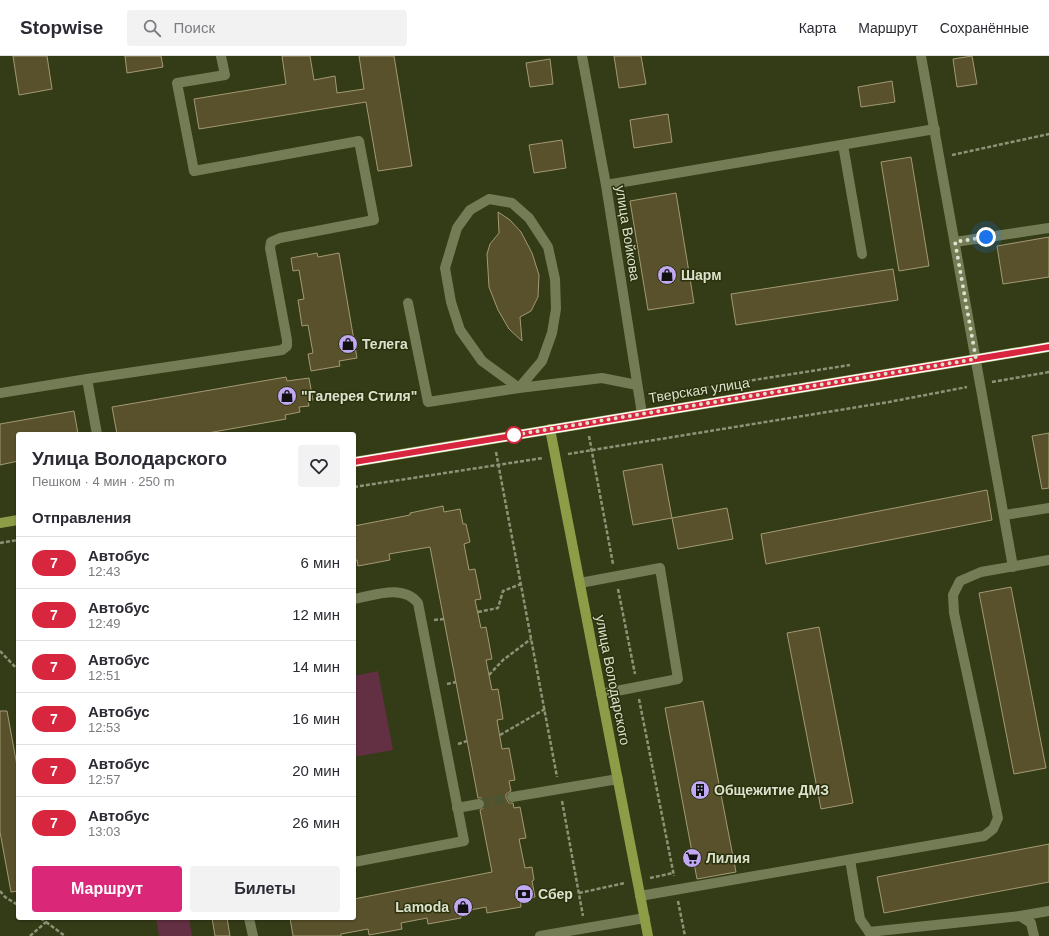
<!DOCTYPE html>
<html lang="ru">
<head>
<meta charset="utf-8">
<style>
  :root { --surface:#fff; --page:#f2f2f3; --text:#2b2b33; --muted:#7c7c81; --line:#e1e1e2; --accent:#db2777 }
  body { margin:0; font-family:Arial,sans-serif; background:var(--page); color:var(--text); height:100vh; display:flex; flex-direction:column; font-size:15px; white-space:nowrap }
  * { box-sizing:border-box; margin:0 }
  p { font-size:13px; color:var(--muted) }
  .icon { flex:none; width:22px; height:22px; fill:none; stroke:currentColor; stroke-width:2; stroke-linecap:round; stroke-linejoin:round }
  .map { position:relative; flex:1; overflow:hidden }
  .details { position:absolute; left:16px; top:376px; width:340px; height:488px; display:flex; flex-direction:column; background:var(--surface); border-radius:4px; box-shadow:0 1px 3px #0004 }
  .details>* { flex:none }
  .badge { padding:0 8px; border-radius:13px; font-size:14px; line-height:26px }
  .you { position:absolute; width:20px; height:20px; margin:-10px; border:3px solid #fff; border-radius:50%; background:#1a73e8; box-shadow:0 0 0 6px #1a73e833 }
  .map>.badge { position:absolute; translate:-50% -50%; box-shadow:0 0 0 2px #fff }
  h2 { padding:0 16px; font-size:15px; line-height:36px }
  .round { display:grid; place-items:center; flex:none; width:42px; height:42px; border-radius:4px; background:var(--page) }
  .headline { display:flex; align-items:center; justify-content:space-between; height:68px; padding:0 16px }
  h1 { font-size:19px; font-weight:800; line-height:30px }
  .primary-button { display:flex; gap:8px; margin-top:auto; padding:8px 16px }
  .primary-button a { flex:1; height:46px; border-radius:4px; background:var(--accent); color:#fff; font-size:16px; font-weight:800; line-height:46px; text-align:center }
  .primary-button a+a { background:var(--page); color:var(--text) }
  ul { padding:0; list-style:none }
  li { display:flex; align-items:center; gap:12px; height:52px; padding:0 16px; border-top:1px solid var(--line) }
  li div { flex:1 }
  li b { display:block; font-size:15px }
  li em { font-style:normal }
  li .badge { min-width:44px; font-weight:700; text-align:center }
  header { display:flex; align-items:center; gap:24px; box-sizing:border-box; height:56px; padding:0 20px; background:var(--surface); border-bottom:1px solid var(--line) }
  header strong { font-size:19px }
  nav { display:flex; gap:22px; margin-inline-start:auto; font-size:14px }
  .search { width:280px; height:36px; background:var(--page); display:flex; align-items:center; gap:10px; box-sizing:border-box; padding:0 14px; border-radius:4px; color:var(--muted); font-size:15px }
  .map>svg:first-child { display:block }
  .green { fill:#623042 }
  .building { fill:#59512b; stroke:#a29a72 }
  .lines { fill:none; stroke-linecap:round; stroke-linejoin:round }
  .minor-tunnel { stroke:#4d5432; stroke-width:10; stroke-dasharray:10 5; stroke-linecap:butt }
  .path { stroke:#8d9377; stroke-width:2.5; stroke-dasharray:4 2; stroke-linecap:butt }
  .minor { stroke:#737c55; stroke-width:10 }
  .major { stroke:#8d9c47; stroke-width:10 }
  .line-casing { stroke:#fff; stroke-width:9 }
  .line { stroke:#d7263d; stroke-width:6 }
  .walk { stroke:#dbe1cc; stroke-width:4; stroke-dasharray:0 7.2 }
  .stop-dot { fill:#fff; stroke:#d7263d; stroke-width:2 }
  .labels { text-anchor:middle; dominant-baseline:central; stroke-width:3; stroke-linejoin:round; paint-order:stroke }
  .street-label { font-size:14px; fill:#dbe1cc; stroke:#2a310c }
  .poi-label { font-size:14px; font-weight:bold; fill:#dbe1cc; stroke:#2a310c; text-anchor:start }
</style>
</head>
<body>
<header>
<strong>Stopwise</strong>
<div class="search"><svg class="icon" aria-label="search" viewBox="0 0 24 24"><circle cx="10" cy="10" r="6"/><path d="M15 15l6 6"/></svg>Поиск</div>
<nav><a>Карта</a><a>Маршрут</a><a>Сохранённые</a></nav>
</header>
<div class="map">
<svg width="1049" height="880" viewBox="0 0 1049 880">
  <rect width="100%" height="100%" fill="#343b17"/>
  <g class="green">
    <polygon points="378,615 393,694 354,701 354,620"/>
    <polygon points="156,862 189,862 192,880 159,880"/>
  </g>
  <g class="building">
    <polygon points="13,0 47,0 52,33 19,39"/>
    <polygon points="125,0 161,0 163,11 127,17"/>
    <polygon points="282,0 310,0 314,24 335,20 337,37 364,33 359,0 394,0 412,110 378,115 366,46 199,73 194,43 286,28"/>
    <polygon points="614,0 641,0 646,28 619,32"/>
    <polygon points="972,0 977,28 957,31 953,3"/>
    <polygon points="550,3 553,28 530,31 526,7"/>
    <polygon points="892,25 895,46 861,51 858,31"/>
    <polygon points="668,58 672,86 634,92 630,64"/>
    <polygon points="562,84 566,112 534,117 529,89"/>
    <polygon points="911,101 929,210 899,215 881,106"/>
    <polygon points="676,137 694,247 648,254 630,145"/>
    <polygon points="498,156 510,164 521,176 532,197 539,219 538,241 531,255 520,261 522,285 509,273 498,254 489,231 487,198 490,188 499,177"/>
    <polygon points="1049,181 1049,221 1003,228 997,190"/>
    <polygon points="317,197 318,201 339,197 357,302 339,305 340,310 311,315 308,298 313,297 308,269 302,270 298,244 304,243 299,214 293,215 291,202"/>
    <polygon points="893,213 898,244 736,269 731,238"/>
    <polygon points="286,321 287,325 309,322 313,344 308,345 309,350 299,351 300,356 285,359 286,363 202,378 117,378 112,351"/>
    <polygon points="74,355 78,378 18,378 18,405 0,409 0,368"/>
    <polygon points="1049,377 1049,432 1042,433 1032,380"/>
    <polygon points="662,408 672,462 633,469 623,415"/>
    <polygon points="987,434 992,464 766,508 761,478"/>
    <polygon points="443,450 444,456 460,453 463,468 466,468 470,486 464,488 469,514 475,513 481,543 475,544 481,572 486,571 492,603 486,604 492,634 498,633 503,663 497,664 502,693 509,692 515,724 509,725 511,735 506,738 506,742 509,747 513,747 514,752 520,751 526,782 519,783 525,812 532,811 534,824 532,825 535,841 520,844 521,851 487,857 486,851 460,856 461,862 428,868 427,862 401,867 402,873 369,879 368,873 341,878 341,880 293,880 290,862 354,862 354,843 492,816 480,754 485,751 485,746 482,742 478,742 430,491 389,498 390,504 358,510 357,504 354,504 354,470 410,459 410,457"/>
    <polygon points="727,452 733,483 678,493 672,462"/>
    <polygon points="1011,531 1046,712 1014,718 979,537"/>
    <polygon points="819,571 853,747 821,753 787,577"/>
    <polygon points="703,645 736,816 697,823 665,652"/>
    <polygon points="0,655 7,655 18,715 18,835 11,836 0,776"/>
    <polygon points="1049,788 1049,826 884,857 877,821"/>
    <polygon points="212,862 227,862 230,880 215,880"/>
  </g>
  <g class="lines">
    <polyline class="minor-tunnel" points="479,748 512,741"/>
    <g class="path">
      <polyline points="952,99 1049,78"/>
      <polyline points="992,326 1049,316"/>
      <polyline points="651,340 850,309"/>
      <polyline points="589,380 613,508"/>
      <polyline points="496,396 557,721"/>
      <polyline points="568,398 889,346 967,331"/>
      <polyline points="354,431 543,402"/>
      <polyline points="0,487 18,484"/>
      <polyline points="618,533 635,618"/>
      <polyline points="478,556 498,552 503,535 521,528"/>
      <polyline points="434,564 444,563"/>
      <polyline points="0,595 18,614"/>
      <polyline points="489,619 503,604 531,583"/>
      <polyline points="447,628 456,626"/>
      <polyline points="639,643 674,820"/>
      <polyline points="500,679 545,653"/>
      <polyline points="458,688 467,685"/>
      <polyline points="562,745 583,860"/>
      <polyline points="650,822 673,817"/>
      <polyline points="0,835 5,841 18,849"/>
      <polyline points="579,837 625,827"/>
      <polyline points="678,845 685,880"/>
      <polyline points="46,866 65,880"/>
      <polyline points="30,880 46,866 40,862"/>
    </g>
    <g class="minor">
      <polyline points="582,0 606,129 642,358"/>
      <polyline points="921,0 1013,511"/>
      <polyline points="843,89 862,198"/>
      <polyline points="606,129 935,73"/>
      <polyline points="955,186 1049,172"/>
      <polyline points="408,247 428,346 519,332 542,305 552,277 556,253 555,223 548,191 529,162 512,147 489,143 470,154 457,172 445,212 451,246 460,274 482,305 519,332 602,322 637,329"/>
      <polyline points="0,337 87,323"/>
      <polyline points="97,378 87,323 282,294 287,290 287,284 270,192 271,186 280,182 374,164 359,85 194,115 177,27 225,19 221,0"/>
      <polyline points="1005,459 1049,452"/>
      <polyline points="580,527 660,512 678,623 601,638"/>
      <path d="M354 543C375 539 403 528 418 547L464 785 354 806"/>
      <polyline points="512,741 618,723"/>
      <polyline points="457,752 479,748"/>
      <polyline points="850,804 860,863 869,876 875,877"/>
      <polyline points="640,840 984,780 993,773 998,762 954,557 953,539 960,525 981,516 1049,504"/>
      <polyline points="1020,860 1049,855"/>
      <polyline points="249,862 253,880"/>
      <polyline points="869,876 1020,860 1031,867 1034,880"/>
      <polyline points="540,880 645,862"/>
    </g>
    <g class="major">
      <polyline points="550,373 648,880"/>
      <polyline points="354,406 1049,291"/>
      <polyline points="0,467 18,464"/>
    </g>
  </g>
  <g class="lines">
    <defs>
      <polyline id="line" points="354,406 1049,291"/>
    </defs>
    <use href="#line" class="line-casing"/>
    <use href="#line" class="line"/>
    <polyline class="walk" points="514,379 508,380 976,303 955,186 986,181"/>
  </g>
  <defs>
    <symbol id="shop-disc" viewBox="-11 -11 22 22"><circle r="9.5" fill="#c0a8f4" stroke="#2a310c"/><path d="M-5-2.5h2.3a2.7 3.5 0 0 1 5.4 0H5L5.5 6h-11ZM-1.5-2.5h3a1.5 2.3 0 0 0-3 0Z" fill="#111"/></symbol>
    <symbol id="building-disc" viewBox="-11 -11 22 22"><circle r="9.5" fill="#c0a8f4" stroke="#2a310c"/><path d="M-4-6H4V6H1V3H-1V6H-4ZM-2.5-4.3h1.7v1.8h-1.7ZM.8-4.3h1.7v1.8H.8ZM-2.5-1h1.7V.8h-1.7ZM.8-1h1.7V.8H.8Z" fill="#111"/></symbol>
    <symbol id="supermarket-disc" viewBox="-11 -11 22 22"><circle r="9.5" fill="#c0a8f4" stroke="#2a310c"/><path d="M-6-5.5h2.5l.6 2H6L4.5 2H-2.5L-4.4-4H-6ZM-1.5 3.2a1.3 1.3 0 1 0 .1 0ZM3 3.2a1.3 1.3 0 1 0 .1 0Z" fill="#111"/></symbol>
    <symbol id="bank-disc" viewBox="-11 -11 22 22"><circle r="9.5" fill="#c0a8f4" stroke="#2a310c"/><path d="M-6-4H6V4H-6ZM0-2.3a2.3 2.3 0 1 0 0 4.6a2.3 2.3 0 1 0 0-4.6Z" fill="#111"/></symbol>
  </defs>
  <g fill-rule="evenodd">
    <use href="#shop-disc" x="656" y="208" width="22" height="22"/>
    <use href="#shop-disc" x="337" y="277" width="22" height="22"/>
    <use href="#shop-disc" x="276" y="329" width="22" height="22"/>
    <use href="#building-disc" x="689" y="723" width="22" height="22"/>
    <use href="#supermarket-disc" x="681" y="791" width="22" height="22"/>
    <use href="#bank-disc" x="513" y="827" width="22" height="22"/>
    <use href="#shop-disc" x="452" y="840" width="22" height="22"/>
  </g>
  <circle class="stop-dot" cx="514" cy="379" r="8"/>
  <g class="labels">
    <g class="street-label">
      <text transform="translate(628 177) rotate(81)">улица Войкова</text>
      <text transform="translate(699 334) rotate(-9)">Тверская улица</text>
      <text transform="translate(613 624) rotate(79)">улица Володарского</text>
    </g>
    <g class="poi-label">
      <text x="681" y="219">Шарм</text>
      <text x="362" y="288">Телега</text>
      <text x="301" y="340">"Галерея Стиля"</text>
      <text x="714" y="734">Общежитие ДМЗ</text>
      <text x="706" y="802">Лилия</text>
      <text x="538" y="838">Сбер</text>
      <text x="449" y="851" text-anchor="end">Lamoda</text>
    </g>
  </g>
</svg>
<div class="you" style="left:986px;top:181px"></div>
<section class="details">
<div class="headline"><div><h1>Улица Володарского</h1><p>Пешком · 4 мин · 250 m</p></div><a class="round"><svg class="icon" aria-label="heart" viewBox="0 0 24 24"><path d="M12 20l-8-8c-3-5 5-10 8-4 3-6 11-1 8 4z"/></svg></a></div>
<h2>Отправления</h2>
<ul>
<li><span class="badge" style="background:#d7263d;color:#fff">7</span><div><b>Автобус</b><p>12:43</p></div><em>6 мин</em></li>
<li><span class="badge" style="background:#d7263d;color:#fff">7</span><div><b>Автобус</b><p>12:49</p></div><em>12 мин</em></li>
<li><span class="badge" style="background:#d7263d;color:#fff">7</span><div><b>Автобус</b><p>12:51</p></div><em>14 мин</em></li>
<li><span class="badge" style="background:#d7263d;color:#fff">7</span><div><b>Автобус</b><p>12:53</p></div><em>16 мин</em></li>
<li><span class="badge" style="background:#d7263d;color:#fff">7</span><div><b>Автобус</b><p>12:57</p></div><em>20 мин</em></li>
<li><span class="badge" style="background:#d7263d;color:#fff">7</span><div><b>Автобус</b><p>13:03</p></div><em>26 мин</em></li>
</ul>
<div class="primary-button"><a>Маршрут</a><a>Билеты</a></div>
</section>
</div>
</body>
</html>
